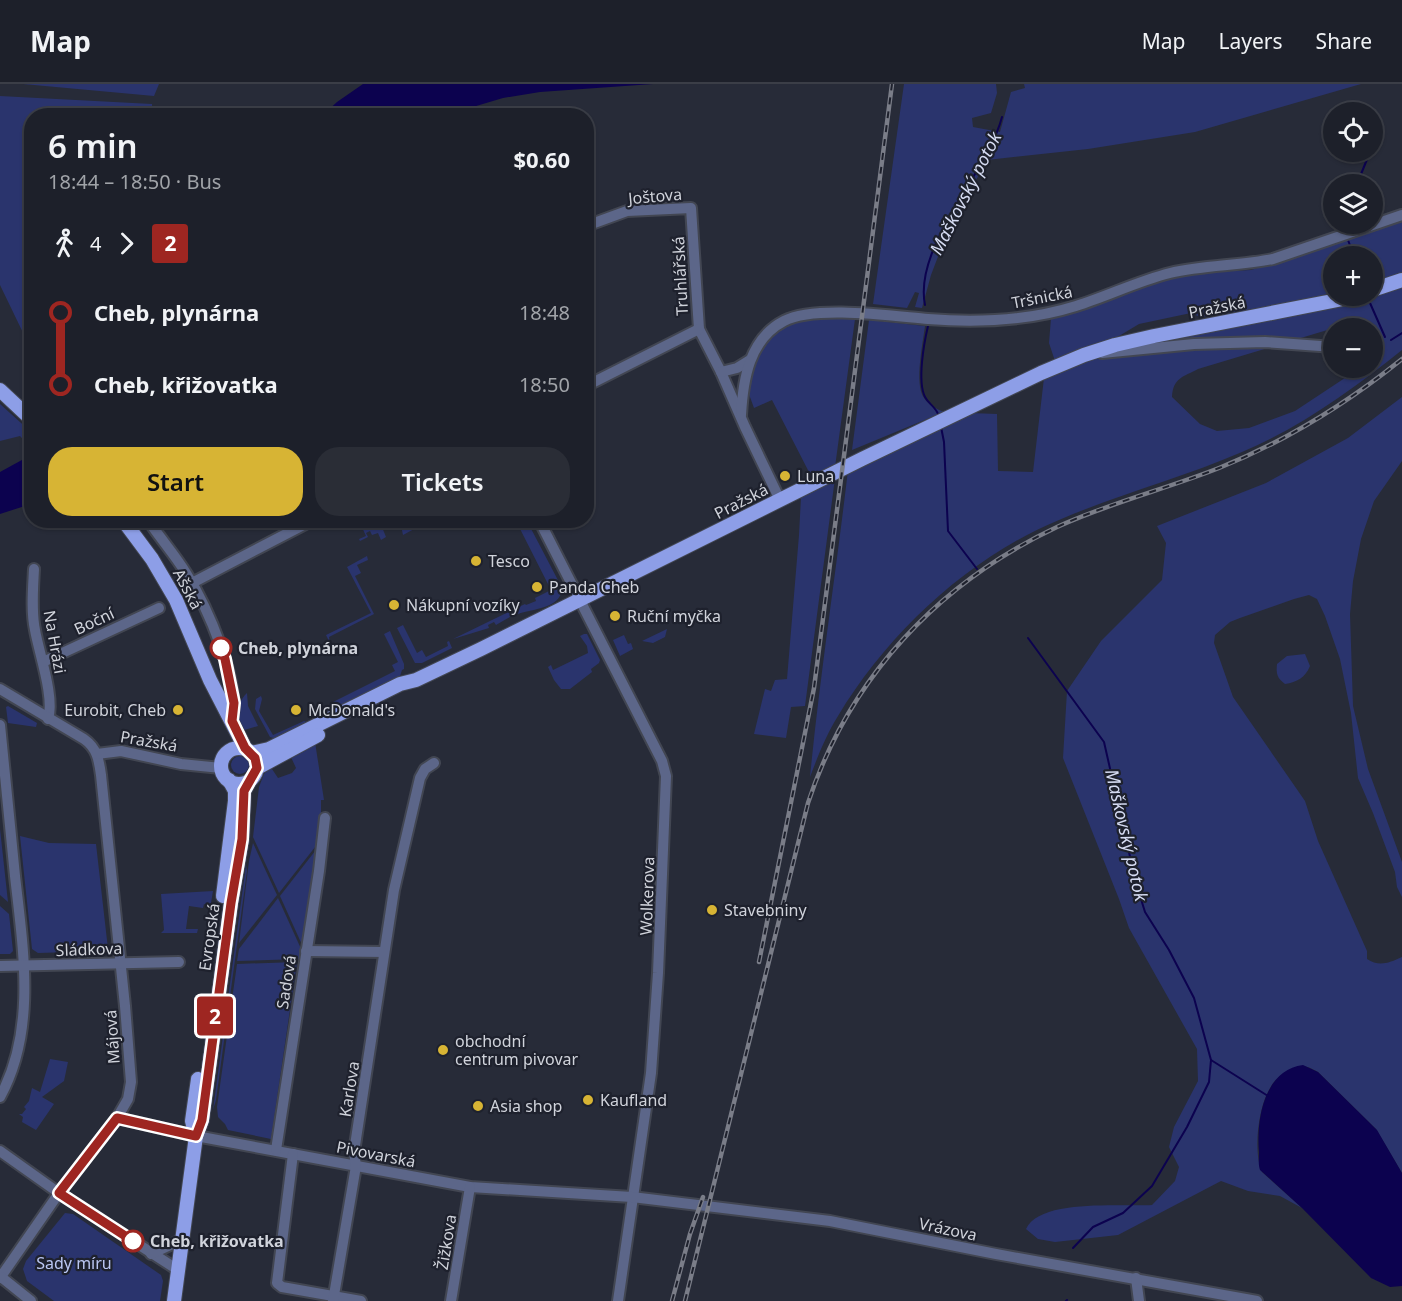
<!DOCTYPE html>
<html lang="en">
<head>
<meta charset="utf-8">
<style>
  :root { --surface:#1d202a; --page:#2a2d36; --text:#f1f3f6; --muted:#a0a3a8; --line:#3b3e47; --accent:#d7b434 }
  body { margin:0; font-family:"Noto Sans",sans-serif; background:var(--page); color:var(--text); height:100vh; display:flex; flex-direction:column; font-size:22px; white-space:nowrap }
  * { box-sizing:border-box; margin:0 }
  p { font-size:20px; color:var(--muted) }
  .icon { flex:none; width:33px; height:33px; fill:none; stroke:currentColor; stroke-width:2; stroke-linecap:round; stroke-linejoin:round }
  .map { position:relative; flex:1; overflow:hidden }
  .details { position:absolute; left:24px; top:24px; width:570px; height:420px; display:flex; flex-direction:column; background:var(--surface); border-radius:24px; box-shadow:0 2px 4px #0004,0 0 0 2px var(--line) }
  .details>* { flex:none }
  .badge { padding:0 12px; border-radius:4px; font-size:21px; line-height:39px }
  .tools { position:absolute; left:1323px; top:18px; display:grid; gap:12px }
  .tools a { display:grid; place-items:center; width:60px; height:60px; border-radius:50%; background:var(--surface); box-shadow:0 2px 4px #0004,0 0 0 2px var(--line); font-size:30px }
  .map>.badge { position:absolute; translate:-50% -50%; box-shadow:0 0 0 3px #fff }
  .legs { display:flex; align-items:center; gap:9px; height:66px; padding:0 24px; font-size:20px }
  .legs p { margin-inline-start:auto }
  .overview { display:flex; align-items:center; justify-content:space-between; height:102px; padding:0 24px }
  h1 { font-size:33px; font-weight:600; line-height:45px }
  .action { display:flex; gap:12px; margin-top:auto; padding:12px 24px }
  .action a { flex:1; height:69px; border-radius:24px; background:var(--accent); color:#111; font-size:24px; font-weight:600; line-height:69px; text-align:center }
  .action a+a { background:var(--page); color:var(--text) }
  ul { padding:0 24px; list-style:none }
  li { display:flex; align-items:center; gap:21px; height:72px; font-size:22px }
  li i { display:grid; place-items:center; width:9px; height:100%; margin:0 8px; background:currentColor }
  li i::after { content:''; width:15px; height:15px; margin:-8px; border:4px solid; border-radius:50%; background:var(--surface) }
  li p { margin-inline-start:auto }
  li:first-child i { background:linear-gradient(#0000 50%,currentColor 0) }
  li:last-child i { background:linear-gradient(currentColor 50%,#0000 0) }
  header { display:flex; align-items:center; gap:36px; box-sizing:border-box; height:84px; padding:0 30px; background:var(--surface); border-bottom:2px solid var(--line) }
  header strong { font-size:28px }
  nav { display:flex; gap:33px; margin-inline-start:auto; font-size:21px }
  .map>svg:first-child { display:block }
  .green { fill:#2a346d; fill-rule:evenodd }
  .water { fill:#0c024f }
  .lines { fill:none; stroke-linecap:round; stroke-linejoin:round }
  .stream { stroke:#0c024f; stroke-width:2 }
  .minor-casing { stroke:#424652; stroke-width:14 }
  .major-casing { stroke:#424652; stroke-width:16 }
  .minor { stroke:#5c6689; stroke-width:10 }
  .major { stroke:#8d9ee7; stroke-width:14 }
  .rail-casing { stroke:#7a7d88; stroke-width:4.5 }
  .rail { stroke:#1e212d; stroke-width:2; stroke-dasharray:7; stroke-linecap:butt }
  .line-1-casing { stroke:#fff; stroke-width:14 }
  .line-1 { stroke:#9e2621; stroke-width:9 }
  .poi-dot { fill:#d7b434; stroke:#1e212d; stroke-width:2 }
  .stop-1-dot { fill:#fff; stroke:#9e2621; stroke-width:3 }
  .labels { text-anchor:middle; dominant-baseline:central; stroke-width:4.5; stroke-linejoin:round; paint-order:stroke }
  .street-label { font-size:16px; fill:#d0d3db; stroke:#1e212d }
  .poi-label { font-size:16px; fill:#d0d3db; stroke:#1e212d; text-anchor:start }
  .stop-label { font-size:16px; font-weight:bold; fill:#d0d3db; stroke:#1e212d; text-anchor:start }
  .park-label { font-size:16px; fill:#bac6f2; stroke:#1e212d }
  .water-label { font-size:18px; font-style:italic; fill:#d5dbf2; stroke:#1e212d }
</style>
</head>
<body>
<header>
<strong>Map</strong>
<nav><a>Map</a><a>Layers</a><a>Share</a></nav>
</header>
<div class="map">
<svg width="1402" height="1217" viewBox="0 0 1402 1217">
  <rect width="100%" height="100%" fill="#272b38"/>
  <g class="green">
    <polygon points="23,0 159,0 154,12"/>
    <polygon points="904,0 996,0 997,9 991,29 972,34 973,43 1000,48 1011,8 1025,4 1024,0 1361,0 1195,48 1088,65 987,76 947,149 931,191 922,224 915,223 919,209 915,208 907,224 873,220"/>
    <polygon points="0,12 152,20 152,31 32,32 31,262 27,257 0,201"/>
    <polygon points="1402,138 1402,190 1373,200 1372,172 1334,172 1333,209 1260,224 1200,233 1191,229 1139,240 1114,255 1055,277 1049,259 1051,234 1162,196 1196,189 1251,186"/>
    <path d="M1402 202V266C1352 306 1301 343 1242 368 1182 394 1119 410 1059 436 969 473 888 549 838 632 826 651 818 672 810 693 820 591 836 489 848 386L970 329 997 330 998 387 1033 388 1044 294 1117 266 1358 216ZM1334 244H1372V284H1360L1295 327 1249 344 1217 347 1200 340 1172 313C1173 294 1183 293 1198 285Z"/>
    <polygon points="822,232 855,235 835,383 811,392 772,316 754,324 746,302 755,277 776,246 786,240"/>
    <path d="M869 236 925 242C923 258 914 300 924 314 929 321 936 325 944 328L852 366Z"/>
    <path d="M1402 313V377L1374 417 1361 455 1353 497 1350 530 1353 622 1368 685 1402 778V813L1397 803 1395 788 1373 729 1358 694 1351 629 1340 575 1325 532 1317 515 1309 511 1294 515 1240 534 1230 538 1215 551 1214 559 1233 613 1305 717 1318 757 1367 867V875C1379 883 1389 879 1402 873V1089L1376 1045 1318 988C1308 982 1303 980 1292 985 1282 989 1274 996 1269 1006 1258 1025 1253 1068 1262 1088L1302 1124 1280 1112 1248 1107 1221 1097 1118 1151 1055 1158 1038 1155 1026 1145C1040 1114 1123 1123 1152 1121L1175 1097 1179 1083 1169 1063 1174 1043 1198 997 1197 965 1129 844 1119 815 1063 674 1067 607 1101 557 1162 496 1166 459 1157 442 1266 399 1348 354Z"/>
    <polygon points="0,320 31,348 30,363 20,352 0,357"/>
    <polygon points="835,394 805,622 791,623 786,654 754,650 765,605 771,607 775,596 787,595 799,451 801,413"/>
    <polygon points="359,437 374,437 372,438 376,445 382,443 386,453 381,456 378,449 372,451 370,447 366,449 368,453 360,457 359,455 366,452"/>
    <polygon points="400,437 412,437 416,444 403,451"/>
    <path d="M516 437H527L561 502C565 524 532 525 518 530 510 532 503 537 496 541L494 538 488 541 489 544 453 555 525 520 526 521 536 517 535 514 551 506Z"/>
    <polygon points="367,472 368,476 357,481 361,489 355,492 374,530 329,553 330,559 326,551 371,529 347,483"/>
    <polygon points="403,541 417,569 422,566 426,573 448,562 447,558 449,557 452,564 422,579 415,579 397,544"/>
    <polygon points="667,545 665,553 653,559 642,557"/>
    <polygon points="390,547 404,580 404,585 402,586 400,592 323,632 331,619 395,587 392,581 398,578 384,550"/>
    <polygon points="584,550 587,550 600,576 599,579 591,585 592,588 570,605 561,605 554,596 548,583 551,581 553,586 588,569 587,562 580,552"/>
    <polygon points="624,551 628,560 631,559 633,565 620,572 613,556"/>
    <path d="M1305 570 1310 582C1305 594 1297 598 1285 600 1277 594 1276 590 1277 580L1287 572Z"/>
    <path d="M247 609 248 622 258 642 241 647C237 634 236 619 247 609Z"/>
    <polygon points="261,612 262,615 259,627 273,651 304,637 309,639 276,655 270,653 255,625 256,615"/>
    <polygon points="8,622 37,639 36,643 8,639 6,623"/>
    <polygon points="315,658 324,716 321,716 321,747 319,758 279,809 253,753 259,703 264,690 270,682 278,694 292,689 296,684 290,671"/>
    <circle cx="240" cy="681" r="9"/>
    <polygon points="0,745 8,818 0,811"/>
    <polygon points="20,752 49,759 96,760 108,865 104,867 38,869 32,865"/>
    <polygon points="253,759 277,811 239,859 249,777"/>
    <polygon points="319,762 303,863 280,812"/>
    <polygon points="246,781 247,787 216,1016 213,1026"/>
    <polygon points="213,807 210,825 207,824 207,821 204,820 203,824 189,822 186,845 198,845 197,849 161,849 164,846 161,810"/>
    <polygon points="278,814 302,867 299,875 237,877 239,865"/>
    <polygon points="0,822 9,830 13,867 10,870 0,870"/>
    <polygon points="297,878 271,1055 228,1046 225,1040 218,1033 217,1023 237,880"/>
    <polygon points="50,975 68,978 64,997 42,1013 54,1020 36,1046 22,1038 23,1033 19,1030 22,1030 26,1025 24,1023 29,1017 32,1004 40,1008"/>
    <polygon points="65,1129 73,1130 161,1191 163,1197 160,1217 54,1217 27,1197 23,1185 26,1177"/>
  </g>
  <g class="water">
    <polygon points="363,0 653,0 540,8 503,14 446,31 323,31 337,18"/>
    <polygon points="31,371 31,420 0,430 0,388"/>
    <path d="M1303 981 1318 988 1377 1046 1402 1089V1202L1390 1203 1371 1194 1302 1124 1260 1086C1258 1080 1259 1074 1259 1068 1256 1036 1264 986 1303 981Z"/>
  </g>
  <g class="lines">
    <g class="stream">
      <polyline points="1372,61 1379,44"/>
      <polyline points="1357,100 1370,68"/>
      <polyline points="1344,145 1345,140"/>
      <polyline points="1348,156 1354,172"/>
      <polyline points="1370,219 1385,253"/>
      <path d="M925 221C913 162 988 88 1002 33"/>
      <path d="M928 242C924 259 917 297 925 313 929 321 937 323 939 333"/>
      <polyline points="1391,256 1402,249"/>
      <polyline points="941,343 944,358 948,447 977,485"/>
      <polyline points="1028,554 1104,658 1136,799 1145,828 1169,866 1194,914 1211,976 1268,1012"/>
      <polyline points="1073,1164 1093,1143 1123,1129 1152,1102 1187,1043 1209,998 1211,976"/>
      <polyline points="1066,1217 1067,1216"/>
    </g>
    <defs>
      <g id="minor">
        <polyline points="586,142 627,127 691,124 699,245 721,288 745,343 780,416"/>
        <polyline points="1102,269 1194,260 1265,258 1334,263"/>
        <polyline points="721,288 737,284 750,276"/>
        <polyline points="586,302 699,245"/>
        <path d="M741 331C743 296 749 255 784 237 815 221 892 232 928 235 977 239 1028 237 1076 222 1108 212 1138 197 1170 189 1204 181 1239 182 1273 175L1402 131"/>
        <path d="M148 436C160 454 175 471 186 489 207 522 241 598 232 637"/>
        <polyline points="539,436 662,677 666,692 658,889 651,989 618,1217"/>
        <path d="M34 485C33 505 31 527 35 546 39 569 55 614 48 635"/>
        <polyline points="192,499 313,436"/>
        <polyline points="43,578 159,524"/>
        <path d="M0 605 84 655C97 664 99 676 101 691L125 922 131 998 128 1015 117 1034 59 1109 0 1194"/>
        <path d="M0 641C5 691 10 742 15 792 23 864 37 946 0 1013"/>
        <polyline points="97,670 121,667 181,680 221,684"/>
        <polyline points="306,867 384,868"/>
        <polyline points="0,882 179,878"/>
        <polyline points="117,1034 196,1052 470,1103 632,1113 830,1137 996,1170 1257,1217"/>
        <polyline points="276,1066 319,787 325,734"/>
        <polyline points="0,1067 59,1109 178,1186"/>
        <polyline points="293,1070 277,1199 282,1203 361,1217"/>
        <polyline points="151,1170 183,1155"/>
        <polyline points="1,1193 31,1217"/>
        <polyline points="1136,1194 1139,1217"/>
        <polyline points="333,1217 356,1082 354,1068 394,806 420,694 425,685 434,679"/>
        <polyline points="451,1217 470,1103"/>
      </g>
      <g id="major">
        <polyline points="1372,206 1402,196"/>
        <polyline points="0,306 32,336"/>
        <polyline points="123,436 152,475 176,516 210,596 245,664"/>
        <circle cx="239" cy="682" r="18"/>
        <polyline points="252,669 269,665 400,600 416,596 481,565 862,375 1041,289 1084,271 1115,261 1154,252 1358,212"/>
        <polyline points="257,684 318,651"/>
        <polyline points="223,812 235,717 235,707 229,696"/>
        <polyline points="196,1052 192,1037 198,995"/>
        <polyline points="174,1217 196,1052 202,1036 231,819 242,755 244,707 250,696"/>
      </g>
    </defs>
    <use href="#minor" class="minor-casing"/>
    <use href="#major" class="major-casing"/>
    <use href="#minor" class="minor"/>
    <use href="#major" class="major"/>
    <defs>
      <g id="rail">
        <polyline points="759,878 814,604 892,0"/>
        <polyline points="672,1217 690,1150 703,1113"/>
        <path d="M685 1217 808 719C849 594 938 499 1057 443 1109 419 1166 405 1219 384 1286 357 1346 320 1402 275"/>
      </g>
    </defs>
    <use href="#rail" class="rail-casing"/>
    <use href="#rail" class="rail"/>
  </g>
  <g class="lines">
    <defs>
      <polyline id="line-1" points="133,1157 59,1109 117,1034 196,1052 202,1036 231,819 242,755 244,707 257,684 255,674 245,664 232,637 234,619 225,575 221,564"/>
    </defs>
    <use href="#line-1" class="line-1-casing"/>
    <use href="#line-1" class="line-1"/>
  </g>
  <g class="poi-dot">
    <circle cx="785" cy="392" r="6"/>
    <circle cx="476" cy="477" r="6"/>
    <circle cx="537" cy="503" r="6"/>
    <circle cx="394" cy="521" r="6"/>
    <circle cx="615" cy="532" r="6"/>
    <circle cx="178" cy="626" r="6"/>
    <circle cx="296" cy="626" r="6"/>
    <circle cx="712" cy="826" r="6"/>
    <circle cx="443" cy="966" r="6"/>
    <circle cx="588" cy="1016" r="6"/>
    <circle cx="478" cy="1022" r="6"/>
  </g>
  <g class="stop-1-dot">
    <circle cx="221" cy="564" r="10"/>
    <circle cx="133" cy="1157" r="10"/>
  </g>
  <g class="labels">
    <g class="street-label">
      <text transform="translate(655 112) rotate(-5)">Joštova</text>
      <text transform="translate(680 192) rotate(-93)">Truhlářská</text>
      <text transform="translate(1042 213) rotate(-11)">Tršnická</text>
      <text transform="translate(1217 223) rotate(-11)">Pražská</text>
      <text transform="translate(741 417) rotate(-27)">Pražská</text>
      <text transform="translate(188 505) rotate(62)">Ašská</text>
      <text transform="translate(94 537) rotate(-25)">Boční</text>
      <text transform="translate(55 558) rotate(80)">Na Hrázi</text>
      <text transform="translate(149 657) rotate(10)">Pražská</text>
      <text transform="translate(647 812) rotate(-88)">Wolkerova</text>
      <text transform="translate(209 853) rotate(-82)">Evropská</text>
      <text transform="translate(89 865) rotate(-2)">Sládkova</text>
      <text transform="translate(286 898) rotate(-81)">Sadová</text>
      <text transform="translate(112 953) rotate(-94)">Májová</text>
      <text transform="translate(349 1005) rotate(-81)">Karlova</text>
      <text transform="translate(376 1070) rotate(11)">Pivovarská</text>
      <text transform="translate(948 1145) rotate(12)">Vrázova</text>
      <text transform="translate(446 1158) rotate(-81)">Žižkova</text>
    </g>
    <g class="poi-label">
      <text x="797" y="392">Luna</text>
      <text x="488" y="477">Tesco</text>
      <text x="549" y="503">Panda Cheb</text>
      <text x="406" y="521">Nákupní vozíky</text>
      <text x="627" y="532">Ruční myčka</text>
      <text x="166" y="626" text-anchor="end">Eurobit, Cheb</text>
      <text x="308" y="626">McDonald's</text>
      <text x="724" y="826">Stavebniny</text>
      <text x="455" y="957">obchodní<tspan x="455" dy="18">centrum pivovar</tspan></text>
      <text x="600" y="1016">Kaufland</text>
      <text x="490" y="1022">Asia shop</text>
    </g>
    <g class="stop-label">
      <text x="238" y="564">Cheb, plynárna</text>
      <text x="150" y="1157">Cheb, křižovatka</text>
    </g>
    <g class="park-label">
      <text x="74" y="1179">Sady míru</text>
    </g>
    <g class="water-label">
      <text transform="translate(965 109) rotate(-63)">Maškovský potok</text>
      <text transform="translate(1127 751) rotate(77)">Maškovský potok</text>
    </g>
  </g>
</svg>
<div class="tools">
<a><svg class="icon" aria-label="locate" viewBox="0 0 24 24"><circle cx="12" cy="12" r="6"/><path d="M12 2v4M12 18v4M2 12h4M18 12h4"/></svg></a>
<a><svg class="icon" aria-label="layers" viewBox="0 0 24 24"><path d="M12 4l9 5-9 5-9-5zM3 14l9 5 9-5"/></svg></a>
<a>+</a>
<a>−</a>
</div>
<b class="badge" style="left:215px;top:932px;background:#9e2621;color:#fff">2</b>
<section class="details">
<div class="overview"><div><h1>6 min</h1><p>18:44 – 18:50 · Bus</p></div><b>$0.60</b></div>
<div class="legs"><svg class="icon" aria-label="walk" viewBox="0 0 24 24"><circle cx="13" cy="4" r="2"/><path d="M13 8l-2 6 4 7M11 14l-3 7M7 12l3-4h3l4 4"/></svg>4<svg class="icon" aria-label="forward" viewBox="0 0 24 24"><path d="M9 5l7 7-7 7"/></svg><b class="badge" style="background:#9e2621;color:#fff">2</b></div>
<ul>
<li><i style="color:#9e2621"></i><b>Cheb, plynárna</b><p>18:48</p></li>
<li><i style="color:#9e2621"></i><b>Cheb, křižovatka</b><p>18:50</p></li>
</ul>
<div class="action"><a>Start</a><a>Tickets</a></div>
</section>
</div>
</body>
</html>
